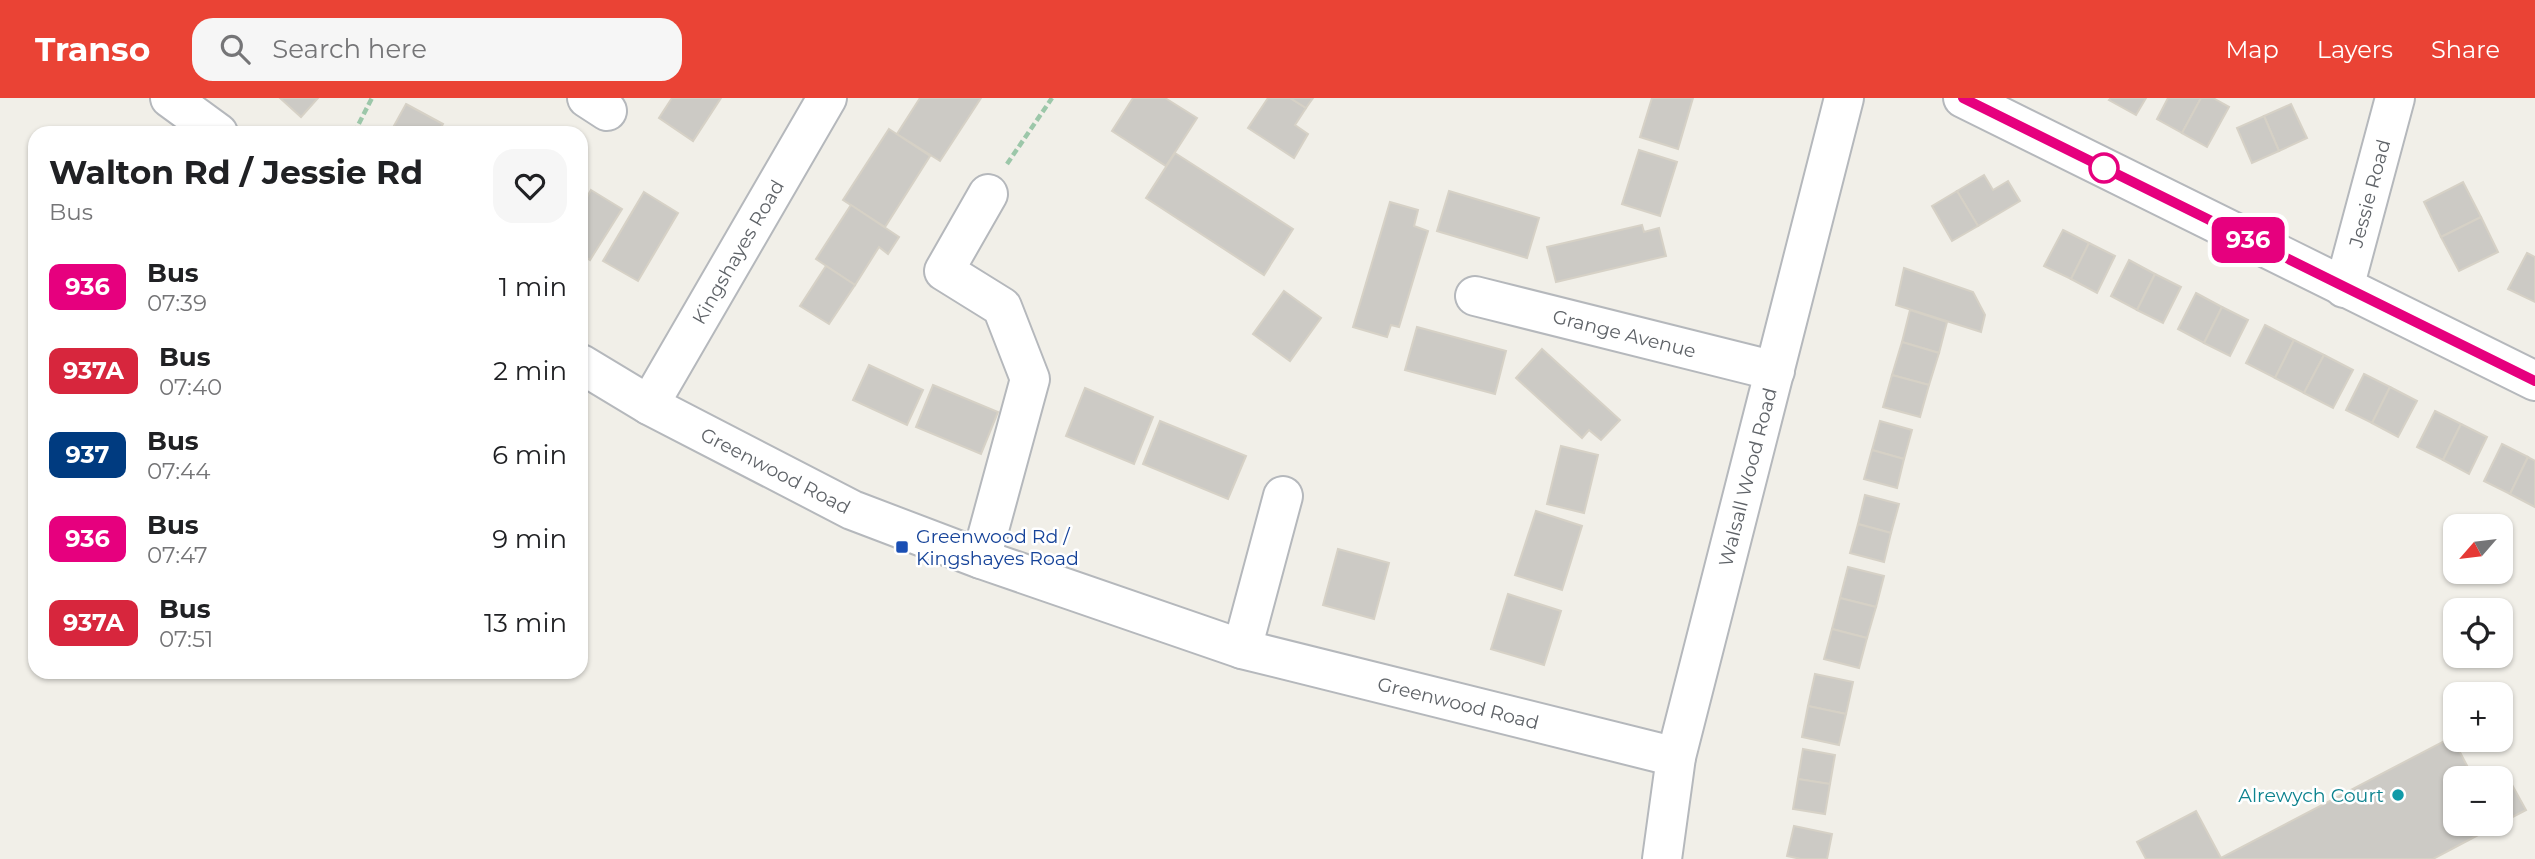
<!DOCTYPE html>
<html lang="en">
<head>
<meta charset="utf-8">
<style>
  :root { --surface:#fff; --page:#f6f6f6; --text:#202124; --muted:#757577; --accent:#ea4335 }
  body { margin:0; font-family:Montserrat,sans-serif; background:var(--page); color:var(--text); height:100vh; display:flex; flex-direction:column; font-size:26px; white-space:nowrap }
  * { box-sizing:border-box; margin:0 }
  p { font-size:23px; color:var(--muted) }
  .icon { flex:none; width:38px; height:38px; fill:none; stroke:currentColor; stroke-width:2; stroke-linecap:round; stroke-linejoin:round }
  .map { position:relative; flex:1; overflow:hidden }
  .panel { position:absolute; left:28px; top:28px; width:560px; height:553px; display:flex; flex-direction:column; background:var(--surface); border-radius:21px; box-shadow:0 2px 5px #0004 }
  .panel>* { flex:none }
  .badge { padding:0 14px; border-radius:10px; font-size:24px; line-height:46px }
  .needle { width:46px; rotate:242deg }
  .buttons { position:absolute; left:2443px; top:416px; display:grid; gap:14px }
  .buttons a { display:grid; place-items:center; width:70px; height:70px; border-radius:14px; background:var(--surface); box-shadow:0 2px 5px #0004; font-size:35px }
  .map>.badge { position:absolute; translate:-50% -50%; box-shadow:0 0 0 4px #fff }
  .round { display:grid; place-items:center; flex:none; width:74px; height:74px; border-radius:21px; background:var(--page) }
  .overview { display:flex; align-items:center; justify-content:space-between; height:119px; padding:0 21px }
  h1 { font-size:33px; font-weight:700; line-height:52px }
  ul { padding:0; list-style:none }
  li { display:flex; align-items:center; gap:21px; height:84px; padding:0 21px }
  li div { flex:1 }
  li b { display:block; font-size:26px }
  li em { font-style:normal }
  li .badge { min-width:77px; font-weight:700; text-align:center }
  header { display:flex; align-items:center; gap:42px; box-sizing:border-box; height:98px; padding:0 35px; background:var(--accent); color:#fff }
  header strong { font-size:33px }
  nav { display:flex; gap:38px; margin-inline-start:auto; font-size:24px }
  .search { width:490px; height:63px; background:var(--page); display:flex; align-items:center; gap:18px; box-sizing:border-box; padding:0 24px; border-radius:21px; color:var(--muted); font-size:26px }
  .map>svg:first-child { display:block }
  .building { fill:#cccac5; stroke:#d6d1c6; stroke-width:2 }
  .lines { fill:none; stroke-linecap:round; stroke-linejoin:round }
  .minor-casing { stroke:#b5b8bc; stroke-width:42 }
  .path { stroke:#9cc7a9; stroke-width:4.5; stroke-dasharray:7 3.5; stroke-linecap:butt }
  .minor { stroke:#fff; stroke-width:38 }
  .line-casing { stroke:#fff; stroke-width:16 }
  .line { stroke:#e6007e; stroke-width:10 }
  .stop-dot { fill:#fff; stroke:#e6007e; stroke-width:3.5 }
  .transit-dot { fill:#1a4fb4; stroke:#fff; stroke-width:2.5 }
  .culture-dot { fill:#0f9aa8; stroke:#fff; stroke-width:2.5 }
  .labels { text-anchor:middle; dominant-baseline:central; stroke-width:5; stroke-linejoin:round; paint-order:stroke }
  .street-label { font-size:19px; fill:#5f6368; stroke:#fff }
  .transit-label { font-size:19px; fill:#164399; stroke:#fff; text-anchor:start }
  .culture-label { font-size:19px; fill:#0d838f; stroke:#fff; text-anchor:end }
</style>
</head>
<body>
<header>
<strong>Transo</strong>
<div class="search"><svg class="icon" aria-label="search" viewBox="0 0 24 24"><circle cx="10" cy="10" r="6"/><path d="M15 15l6 6"/></svg>Search here</div>
<nav><a>Map</a><a>Layers</a><a>Share</a></nav>
</header>
<div class="map">
<svg width="2535" height="761" viewBox="0 0 2535 761">
  <rect width="100%" height="100%" fill="#f1efe8"/>
  <g class="building">
    <polygon points="280,0 318,0 301,19"/>
    <polygon points="672,0 721,0 693,43 659,20"/>
    <polygon points="920,0 981,0 940,63 897,36"/>
    <polygon points="1133,0 1165,0 1197,20 1166,68 1112,33"/>
    <polygon points="1268,0 1290,0 1306,10 1295,27 1308,36 1294,60 1248,30"/>
    <polygon points="1290,0 1313,0 1306,10"/>
    <polygon points="1652,0 1693,0 1678,51 1640,39"/>
    <polygon points="2111,0 2146,0 2136,17 2109,2"/>
    <polygon points="2168,0 2201,0 2182,35 2157,21"/>
    <polygon points="2201,0 2213,0 2229,9 2207,49 2182,35"/>
    <polygon points="406,6 443,26 438,35 390,35"/>
    <polygon points="2291,6 2307,40 2279,53 2264,18"/>
    <polygon points="2264,18 2279,53 2252,65 2237,30"/>
    <polygon points="889,31 930,58 885,129 843,102"/>
    <polygon points="1639,52 1677,64 1660,118 1622,106"/>
    <polygon points="1175,55 1293,131 1264,177 1146,100"/>
    <polygon points="1984,77 1993,92 2008,83 2020,103 1978,128 1957,93"/>
    <polygon points="2463,84 2481,119 2441,139 2424,104"/>
    <polygon points="591,92 622,111 590,162 581,156 581,109"/>
    <polygon points="1449,93 1539,120 1527,160 1437,133"/>
    <polygon points="1957,93 1978,128 1952,143 1932,108"/>
    <polygon points="644,94 678,115 638,183 603,163"/>
    <polygon points="1390,104 1418,112 1414,128 1428,133 1399,229 1391,227 1387,239 1353,229"/>
    <polygon points="851,107 899,139 888,156 879,149 855,187 816,161"/>
    <polygon points="2481,119 2498,154 2459,173 2441,139"/>
    <polygon points="1642,127 1644,134 1659,130 1666,158 1556,184 1547,149"/>
    <polygon points="2063,132 2089,145 2071,181 2044,168"/>
    <polygon points="2089,145 2115,158 2097,195 2071,181"/>
    <polygon points="2527,155 2535,159 2535,204 2508,191"/>
    <polygon points="2129,162 2155,176 2137,212 2111,198"/>
    <polygon points="826,168 855,187 829,226 800,208"/>
    <polygon points="1904,170 1973,194 1985,217 1981,234 1896,207"/>
    <polygon points="2155,176 2181,189 2163,225 2137,212"/>
    <polygon points="1284,193 1321,220 1290,263 1253,236"/>
    <polygon points="2196,195 2222,209 2204,245 2178,231"/>
    <polygon points="2222,209 2248,222 2230,258 2204,245"/>
    <polygon points="1910,212 1947,224 1939,255 1902,244"/>
    <polygon points="2265,227 2294,242 2275,280 2246,265"/>
    <polygon points="1417,229 1506,253 1495,296 1405,272"/>
    <polygon points="2294,242 2324,257 2304,295 2275,280"/>
    <polygon points="1902,244 1939,255 1929,287 1892,277"/>
    <polygon points="1542,251 1620,322 1601,342 1589,332 1582,340 1516,280"/>
    <polygon points="2324,257 2353,272 2333,310 2304,295"/>
    <polygon points="869,267 923,292 907,327 853,302"/>
    <polygon points="2364,276 2390,289 2372,325 2346,312"/>
    <polygon points="1892,277 1929,287 1920,319 1883,309"/>
    <polygon points="933,287 998,314 981,356 916,329"/>
    <polygon points="2390,289 2417,303 2398,339 2372,325"/>
    <polygon points="1085,290 1153,319 1134,366 1066,338"/>
    <polygon points="2435,313 2461,326 2443,362 2417,349"/>
    <polygon points="1160,323 1246,358 1228,401 1143,366"/>
    <polygon points="1880,323 1912,332 1904,361 1872,352"/>
    <polygon points="2461,326 2487,339 2469,376 2443,362"/>
    <polygon points="2502,346 2528,359 2510,396 2484,383"/>
    <polygon points="1561,348 1598,357 1584,415 1547,406"/>
    <polygon points="1872,352 1904,361 1897,390 1864,381"/>
    <polygon points="2528,359 2535,363 2535,409 2510,396"/>
    <polygon points="1865,397 1899,406 1891,435 1858,426"/>
    <polygon points="1536,413 1582,428 1562,492 1515,477"/>
    <polygon points="1858,426 1891,435 1884,464 1850,455"/>
    <polygon points="1338,451 1389,465 1374,521 1323,507"/>
    <polygon points="1848,469 1884,478 1876,509 1840,500"/>
    <polygon points="1508,496 1561,513 1544,567 1491,551"/>
    <polygon points="1840,500 1876,509 1867,540 1832,531"/>
    <polygon points="1832,531 1867,540 1859,570 1824,561"/>
    <polygon points="1815,576 1853,584 1846,616 1808,608"/>
    <polygon points="1808,608 1846,616 1839,647 1802,639"/>
    <polygon points="2452,639 2474,681 2455,681 2455,726 2499,726 2433,761 2146,761 2137,744 2196,713 2221,760"/>
    <polygon points="1803,651 1835,657 1830,686 1798,681"/>
    <polygon points="1798,681 1830,686 1825,716 1793,711"/>
    <polygon points="2511,685 2526,712 2501,725 2501,690"/>
    <polygon points="1794,728 1832,736 1827,761 1801,761 1787,758"/>
  </g>
  <g class="lines">
    <defs>
      <g id="minor">
        <polyline points="170,0 218,35"/>
        <polyline points="587,0 607,13"/>
        <polyline points="1963,0 2535,283"/>
        <path id="s1" d="M2344 190 2395 0"/>
        <path id="s2" d="M1475 198 1775 273"/>
        <path id="s3" d="M581 266 649 307 852 412 981 461 1242 551 1676 659"/>
        <path id="s4" d="M649 307 827 0"/>
        <polyline points="981,461 1030,281 1002,209 944,173 988,96"/>
        <polyline points="1242,551 1283,398"/>
        <path id="s5" d="M1662 761 1676 659 1844 0"/>
      </g>
    </defs>
    <use href="#minor" class="minor-casing"/>
    <g class="path">
      <polyline points="354,35 372,0"/>
      <polyline points="1007,66 1052,0"/>
    </g>
    <use href="#minor" class="minor"/>
  </g>
  <g class="lines">
    <defs>
      <polyline id="line" points="1963,0 2535,283"/>
    </defs>
    <use href="#line" class="line-casing"/>
    <use href="#line" class="line"/>
  </g>
  <circle class="stop-dot" cx="2104" cy="70" r="14"/>
  <rect class="transit-dot" x="895" y="442" width="14" height="14" rx="3.5"/>
  <circle class="culture-dot" cx="2398" cy="697" r="7"/>
  <g class="labels">
    <g class="street-label">
      <text stroke="none"><textPath href="#s1" startOffset="98">Jessie Road</textPath></text>
      <text stroke="none"><textPath href="#s4" startOffset="177">Kingshayes Road</textPath></text>
      <text stroke="none"><textPath href="#s2" startOffset="154">Grange Avenue</textPath></text>
      <text stroke="none"><textPath href="#s3" startOffset="222">Greenwood Road</textPath></text>
      <text stroke="none"><textPath href="#s5" startOffset="392">Walsall Wood Road</textPath></text>
      <text stroke="none"><textPath href="#s3" startOffset="945">Greenwood Road</textPath></text>
    </g>
    <g class="transit-label">
      <text x="916" y="438">Greenwood Rd /<tspan x="916" dy="22">Kingshayes Road</tspan></text>
    </g>
    <g class="culture-label">
      <text x="2384" y="697">Alrewych Court</text>
    </g>
  </g>
</svg>
<div class="buttons">
<a><svg class="needle" viewBox="-14 -14 28 28"><path d="M0-13l5 13h-10z" fill="#e53935"/><path d="M0 13l5-13h-10z" fill="#757577"/></svg></a>
<a><svg class="icon" aria-label="locate" viewBox="0 0 24 24"><circle cx="12" cy="12" r="6"/><path d="M12 2v4M12 18v4M2 12h4M18 12h4"/></svg></a>
<a>+</a>
<a>−</a>
</div>
<b class="badge" style="left:2248px;top:142px;background:#e6007e;color:#fff">936</b>
<section class="panel">
<div class="overview"><div><h1>Walton Rd / Jessie Rd</h1><p>Bus</p></div><a class="round"><svg class="icon" aria-label="heart" viewBox="0 0 24 24"><path d="M12 20l-8-8c-3-5 5-10 8-4 3-6 11-1 8 4z"/></svg></a></div>
<ul>
<li><span class="badge" style="background:#e6007e;color:#fff">936</span><div><b>Bus</b><p>07:39</p></div><em>1 min</em></li>
<li><span class="badge" style="background:#d7263d;color:#fff">937A</span><div><b>Bus</b><p>07:40</p></div><em>2 min</em></li>
<li><span class="badge" style="background:#003b80;color:#fff">937</span><div><b>Bus</b><p>07:44</p></div><em>6 min</em></li>
<li><span class="badge" style="background:#e6007e;color:#fff">936</span><div><b>Bus</b><p>07:47</p></div><em>9 min</em></li>
<li><span class="badge" style="background:#d7263d;color:#fff">937A</span><div><b>Bus</b><p>07:51</p></div><em>13 min</em></li>
</ul>
</section>
</div>
</body>
</html>
